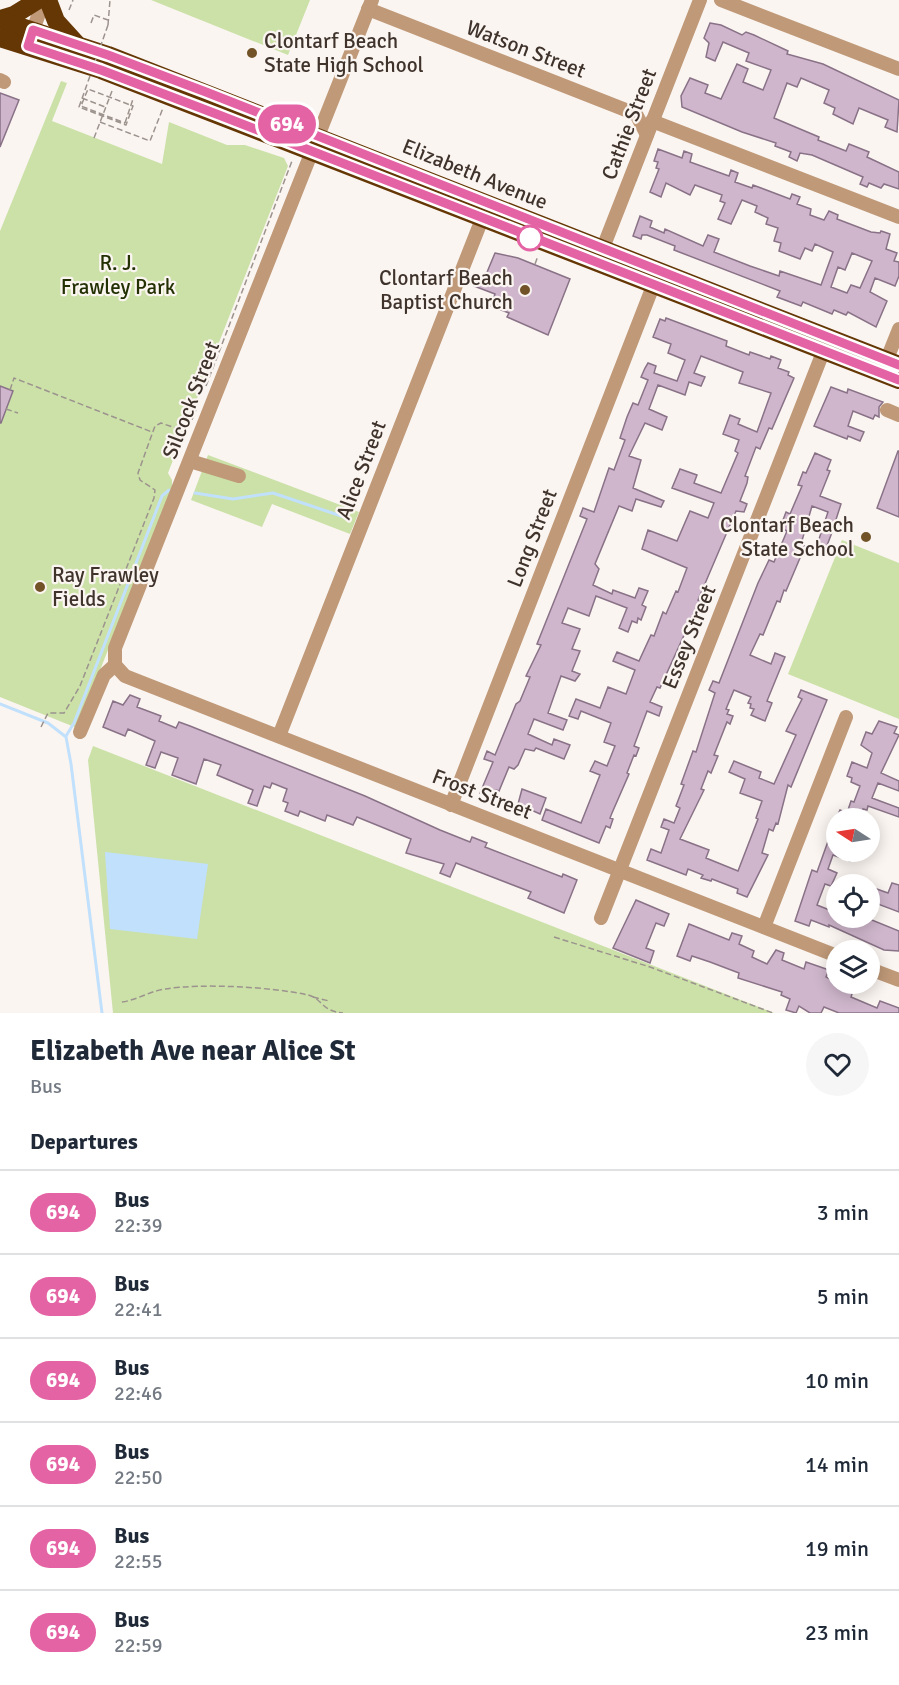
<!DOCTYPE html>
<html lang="en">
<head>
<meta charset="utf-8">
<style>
  :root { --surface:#fff; --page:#f6f6f7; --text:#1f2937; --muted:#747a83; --line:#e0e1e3 }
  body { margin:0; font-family:Signika,sans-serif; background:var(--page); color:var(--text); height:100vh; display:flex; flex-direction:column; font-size:22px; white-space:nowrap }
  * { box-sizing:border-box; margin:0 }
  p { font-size:20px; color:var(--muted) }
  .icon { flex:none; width:33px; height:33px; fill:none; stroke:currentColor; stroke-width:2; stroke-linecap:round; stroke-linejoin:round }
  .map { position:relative; height:1013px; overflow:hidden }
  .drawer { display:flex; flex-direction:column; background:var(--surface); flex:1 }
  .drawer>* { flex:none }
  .badge { padding:0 12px; border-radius:20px; font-size:21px; line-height:39px }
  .needle { width:39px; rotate:282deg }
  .tools { position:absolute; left:826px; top:808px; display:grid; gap:12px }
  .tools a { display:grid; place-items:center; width:54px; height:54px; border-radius:50%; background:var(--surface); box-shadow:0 3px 15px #0003; font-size:30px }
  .map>.badge { position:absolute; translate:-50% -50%; box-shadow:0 0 0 3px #fff }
  h2 { padding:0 30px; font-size:22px; line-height:54px }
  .round { display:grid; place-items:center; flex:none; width:63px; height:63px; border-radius:32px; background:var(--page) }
  .headline { display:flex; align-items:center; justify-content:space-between; height:102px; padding:0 30px }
  h1 { font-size:28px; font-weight:800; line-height:45px }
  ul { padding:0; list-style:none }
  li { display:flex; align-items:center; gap:18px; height:84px; padding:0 30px; border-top:2px solid var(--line) }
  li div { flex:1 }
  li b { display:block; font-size:22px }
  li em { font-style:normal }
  li .badge { min-width:66px; font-weight:700; text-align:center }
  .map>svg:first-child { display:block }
  .green { fill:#cbe1a8 }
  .water { fill:#c1e0fc }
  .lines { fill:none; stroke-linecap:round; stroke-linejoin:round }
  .stream { stroke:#c1e0fc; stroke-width:3 }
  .building { fill:#cfb6cc; stroke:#897287; stroke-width:1.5; fill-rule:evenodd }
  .path { stroke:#9c938e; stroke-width:1.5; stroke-dasharray:6 3; stroke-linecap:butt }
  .minor { stroke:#bf9978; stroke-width:14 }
  .highway { stroke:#643705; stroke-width:18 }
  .path-bridge { stroke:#9c938e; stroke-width:1.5; stroke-dasharray:6 3; stroke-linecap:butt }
  .line-casing { stroke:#fff; stroke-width:14 }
  .line { stroke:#e463a4; stroke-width:9 }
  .poi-dot { fill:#715327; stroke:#fbf5f1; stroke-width:2 }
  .stop-dot { fill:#fff; stroke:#e463a4; stroke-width:3 }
  .labels { text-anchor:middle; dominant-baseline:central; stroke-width:4.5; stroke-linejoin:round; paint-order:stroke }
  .poi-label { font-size:21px; fill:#3f332c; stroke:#fbf5f1; text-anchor:start }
  .street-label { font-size:21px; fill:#3f332c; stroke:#fbf5f1 }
  .park-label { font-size:21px; fill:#233003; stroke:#fbf5f1 }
</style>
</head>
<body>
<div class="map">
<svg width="899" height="1013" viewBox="0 0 899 1013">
  <rect width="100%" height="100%" fill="#fbf5f1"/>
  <g class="green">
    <polygon points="151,0 310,0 288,55"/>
    <polygon points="61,81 67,83 52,121 162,164 169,122 227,145 245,145 284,158 288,166 168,473 172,480 172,489 77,728 0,697 0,231"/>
    <polygon points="208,455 359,512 350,534 272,504 262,527 191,500"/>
    <polygon points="842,540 899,563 899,719 788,674"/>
    <polygon points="93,746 774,1013 113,1013 88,760"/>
  </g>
  <polygon class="water" points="105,852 208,864 197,939 110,929"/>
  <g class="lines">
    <g class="stream">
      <polyline points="195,493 233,499 273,493 347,518"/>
      <polyline points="0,704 48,723 66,737 71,764 102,1013"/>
      <polyline points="66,736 74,723 162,496 169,490"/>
    </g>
  </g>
  <g class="building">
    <polygon points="710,23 721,25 742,35 746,32 754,35 788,51 787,54 823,64 899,100 897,132 885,127 888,120 859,108 853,124 833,114 835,108 824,103 829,90 801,78 797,87 787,83 774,118 819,137 818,140 846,151 849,144 869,152 867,157 899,172 899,189 884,184 881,188 869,183 867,187 860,184 863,177 812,155 800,153 797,161 789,157 791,152 775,146 776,143 742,132 682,107 681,96 690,78 708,85 705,93 721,99 737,64 748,69 743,82 763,90 771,70 746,61 749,53 723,42 715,61 706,57 709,43 704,38"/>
    <polygon points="0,93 19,100 0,147"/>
    <path d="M658 149 682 158 684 151 692 154 690 162 729 176 731 170 738 173 735 182 752 188 753 185 790 199 792 194 800 197 797 204 811 209 810 215 824 220 829 211 838 215 837 219 871 232 880 233 881 231 890 234 886 249 897 253 894 261 899 262V276L895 286 875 278 870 292 887 301 876 327 848 312 846 315 834 310 832 314 803 302 801 306 777 297 780 291 674 250 675 246 647 235H642L641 239 633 236 640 216 652 221 650 227 664 233 665 229 703 246 708 235 719 239 714 252 750 266 779 276 780 271 821 285 833 252 815 244 812 251 805 248 800 259 779 251 781 243 774 241 778 228 766 224 768 218 755 212 757 206 742 200 731 224 718 219 725 203 720 201 722 195 695 185 690 195 666 183 661 197 650 192 659 169 656 168 658 162 654 161ZM852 253 872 261 860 288 851 285 847 293 831 287 838 267 845 270Z"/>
    <polygon points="495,253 518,258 570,279 548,335 507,317 509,313 491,306 495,294 474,286 479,275 485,277"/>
    <polygon points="666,318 727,341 726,346 749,355 750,352 770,359 771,356 781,360 778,368 789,372 788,375 794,378 772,429 769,428 760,449 756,447 745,476 748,477 747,483 740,501 747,504 744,512 736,511 698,600 706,603 703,611 696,609 660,688 657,687 650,702 662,707 659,716 647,711 634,746 639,748 636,756 634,755 627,773 629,774 612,813 610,818 613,819 610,828 606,826 599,843 542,820 546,809 581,823 600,775 590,771 595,761 607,766 615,746 604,742 611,723 581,711 578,719 569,716 576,699 600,708 608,687 626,694 635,670 613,661 617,652 639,661 651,635 654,636 663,612 666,614 676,591 678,592 687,568 642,549 648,530 677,541 690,511 708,518 714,503 672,488 680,469 697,475 694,483 721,493 738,453 735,451 739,440 723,434 730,415 740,419 738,424 757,432 771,393 739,383 743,372 701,356 694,373 705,377 701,386 689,382 685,395 658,385 649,409 667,417 662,430 645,423 629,456 641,460 633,488 664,501 661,507 636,499 632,511 619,506 595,564 599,569 593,585 612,594 613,590 635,598 639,588 648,591 642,605 646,607 641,620 638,618 637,623 632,621 628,632 619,628 627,608 596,596 589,616 568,608 562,623 580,629 572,649 580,651 572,671 580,674 575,681 561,676 548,713 567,720 563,730 534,719 528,734 552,745 554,739 570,745 564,759 536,748 534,751 525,749 518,765 514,769 509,767 499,791 496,790 495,794 491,793 490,797 480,793 493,762 484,759 487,751 495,755 516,704 520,701 530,677 526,676 541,645 537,644 587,519 580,516 583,508 594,512 609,468 614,470 625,440 620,438 627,417 633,403 638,405 648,380 641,377 645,368 648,363 656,366 654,373 677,381 685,360 668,353 671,344 653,337 660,319 665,321"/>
    <polygon points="0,386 13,391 1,423 0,423"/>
    <polygon points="831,387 847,393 848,389 883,402 879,407 879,417 875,415 873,419 853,411 848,426 864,432 860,441 848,436 847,439 814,426"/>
    <polygon points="898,451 899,451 899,517 877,508"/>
    <polygon points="815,453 831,460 827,470 830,471 820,496 841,504 831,535 826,548 817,545 828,512 812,506 801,544 805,546 800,558 786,591 784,590 780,602 777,601 763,635 760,634 750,655 771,664 775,653 785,657 767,701 772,703 765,721 751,715 754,709 750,708 751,704 748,703 751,697 734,690 726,709 729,710 727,714 733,716 730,724 727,722 714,755 718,756 711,773 708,771 701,789 704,790 680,839 709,850 706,858 738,871 758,819 756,818 762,801 740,793 745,779 729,772 734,761 761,772 759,778 774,784 796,735 786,731 802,699 798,697 801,690 827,700 791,787 788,785 778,824 776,823 773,831 769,829 762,853 768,855 747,897 737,893 738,889 712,879 711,881 701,878 703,875 688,869 686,875 647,860 651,849 661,853 669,830 661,827 664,819 674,823 680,808 676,806 684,785 681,784 693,751 696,752 715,693 709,690 713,681 719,683 758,583 769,560 774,562 787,531 780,528 786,512 790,514 802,486 798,485 803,472 806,473"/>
    <polygon points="130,695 140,699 137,707 161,716 159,721 176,728 179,722 190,726 365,796 440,830 470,842 472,837 487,843 485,847 562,877 563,874 577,880 564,913 528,898 531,892 456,863 450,877 440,873 444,864 406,853 411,839 357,817 353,825 327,815 325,821 300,811 298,816 285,811 288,803 283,801 287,789 272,783 270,788 264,786 257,806 248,803 253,790 217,775 221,765 204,759 196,784 172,775 178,758 161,752 155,768 146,765 155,741 128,729 125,736 103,727 113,701 123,705"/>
    <polygon points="879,721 897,727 894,733 899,735 881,773 899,781 899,791 878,783 872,798 899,808 899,817 868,806 867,810 863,809 862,819 836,819 840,810 847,813 851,801 854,802 860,786 851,782 852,778 847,776 852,762 867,768 872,753 861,745 866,732 872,734"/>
    <polygon points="522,789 546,798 540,814 518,804"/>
    <polygon points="831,833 837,835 837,852 854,852 850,861 833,855 828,869 837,873 831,886 825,884 817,905 837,913 837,918 867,918 899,931 899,951 884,950 829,925 829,927 811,920 809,926 795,921 812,870 817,872"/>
    <polygon points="892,883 899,885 899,912 870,901 870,890 873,891 874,888 888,893"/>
    <polygon points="636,900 669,914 664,926 656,923 646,948 654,951 650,963 613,948"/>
    <polygon points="689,924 729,940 732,933 742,936 739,944 754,951 752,957 767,964 776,950 784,953 782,960 804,969 806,962 829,970 826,977 853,991 851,997 877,1008 880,1001 899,1008 899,1013 839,1013 824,1007 821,1013 810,1013 799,1006 796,1013 786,1010 790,999 781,995 782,992 738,978 739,973 710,962 692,956 690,961 677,956"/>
  </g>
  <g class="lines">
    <g class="path">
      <polyline points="69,10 73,0"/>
      <polyline points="91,23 94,15 108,20"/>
      <polyline points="108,25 110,0"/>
      <polyline points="82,98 105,107"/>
      <polyline points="100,122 150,141 163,108"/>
      <polyline points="125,123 133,99"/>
      <polyline points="94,138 112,91"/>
      <polyline points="535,264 538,256"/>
      <polyline points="206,386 292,161"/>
      <polyline points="10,390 14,378 152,432"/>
      <polyline points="6,409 18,413"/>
      <polyline points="41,727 48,713 64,713 80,686 154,498 155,490 140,480 138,473 155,426 161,423 187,432 196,410"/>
      <polyline points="554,937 650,967 773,1013"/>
      <polyline points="313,997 329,1001"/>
      <path d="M122 1002C137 1000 150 991 165 989 202 983 272 987 308 995 323 999 321 1011 343 1013"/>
    </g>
    <g class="minor">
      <polyline points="721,0 899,69"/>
      <polyline points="368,9 636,114 647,135"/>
      <polyline points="30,38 44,0"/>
      <polyline points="0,80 4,82"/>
      <polyline points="652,121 899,217"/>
      <polyline points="599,258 700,0"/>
      <polyline points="883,369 899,329"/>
      <polyline points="887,410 899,415"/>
      <polyline points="190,461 239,476"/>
      <polyline points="115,665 125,676 837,956"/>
      <polyline points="115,665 115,648 372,0"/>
      <polyline points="80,732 104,675 115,665"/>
      <polyline points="279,736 482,219"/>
      <polyline points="451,805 653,286"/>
      <polyline points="601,918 827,342"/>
      <polyline points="764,927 846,717"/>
      <polyline points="870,969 899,980"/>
    </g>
    <g class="highway">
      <polyline points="48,0 56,21 76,43"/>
      <polyline points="0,19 14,15 38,0"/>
      <polyline points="0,20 108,55 899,365"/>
      <polyline points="0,38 101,70 899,380"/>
    </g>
    <polyline class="path-bridge" points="108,25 79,107 126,125 133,106 88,89 81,106 125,123"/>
  </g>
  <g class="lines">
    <defs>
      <polyline id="line" points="899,365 206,92 108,55 33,30 28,46 101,70 219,115 899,380"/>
    </defs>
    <use href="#line" class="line-casing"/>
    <use href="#line" class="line"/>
  </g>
  <g class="poi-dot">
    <circle cx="252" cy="53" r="6"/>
    <circle cx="525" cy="290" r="6"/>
    <circle cx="866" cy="537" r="6"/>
    <circle cx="40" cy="587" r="6"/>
  </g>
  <circle class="stop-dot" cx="530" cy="238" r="12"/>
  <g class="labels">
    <g class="poi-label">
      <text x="264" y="41">Clontarf Beach<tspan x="264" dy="24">State High School</tspan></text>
      <text x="513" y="278" text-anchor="end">Clontarf Beach<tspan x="513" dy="24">Baptist Church</tspan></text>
      <text x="854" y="525" text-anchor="end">Clontarf Beach<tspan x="854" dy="24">State School</tspan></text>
      <text x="52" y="575">Ray Frawley<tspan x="52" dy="24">Fields</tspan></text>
    </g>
    <g class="street-label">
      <text transform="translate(526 49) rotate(21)">Watson Street</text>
      <text transform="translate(629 124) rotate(-69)">Cathie Street</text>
      <text transform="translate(475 174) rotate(22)">Elizabeth Avenue</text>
      <text transform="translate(191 400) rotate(-69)">Silcock Street</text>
      <text transform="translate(361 470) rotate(-69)">Alice Street</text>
      <text transform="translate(532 538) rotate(-69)">Long Street</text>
      <text transform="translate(689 637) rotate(-68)">Essey Street</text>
      <text transform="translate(482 794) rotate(21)">Frost Street</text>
    </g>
    <g class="park-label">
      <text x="118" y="263">R. J.<tspan x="118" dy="24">Frawley Park</tspan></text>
    </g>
  </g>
</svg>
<div class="tools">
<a><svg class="needle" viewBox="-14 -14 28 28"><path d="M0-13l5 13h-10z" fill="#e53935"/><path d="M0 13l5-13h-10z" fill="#747a83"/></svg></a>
<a><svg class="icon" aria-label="locate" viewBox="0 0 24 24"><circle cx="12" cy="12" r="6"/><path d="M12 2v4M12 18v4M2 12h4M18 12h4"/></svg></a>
<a><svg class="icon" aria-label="layers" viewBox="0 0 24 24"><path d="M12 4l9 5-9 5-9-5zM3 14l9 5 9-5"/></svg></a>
</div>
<b class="badge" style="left:287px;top:124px;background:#e463a4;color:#fff">694</b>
</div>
<section class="drawer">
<div class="headline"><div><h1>Elizabeth Ave near Alice St</h1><p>Bus</p></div><a class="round"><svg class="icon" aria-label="heart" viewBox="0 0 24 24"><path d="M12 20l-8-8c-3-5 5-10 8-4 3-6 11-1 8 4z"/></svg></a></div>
<h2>Departures</h2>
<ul>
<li><span class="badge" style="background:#e463a4;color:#fff">694</span><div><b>Bus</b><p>22:39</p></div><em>3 min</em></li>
<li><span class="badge" style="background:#e463a4;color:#fff">694</span><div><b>Bus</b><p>22:41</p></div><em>5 min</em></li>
<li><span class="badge" style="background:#e463a4;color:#fff">694</span><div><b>Bus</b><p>22:46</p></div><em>10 min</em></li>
<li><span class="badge" style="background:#e463a4;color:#fff">694</span><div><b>Bus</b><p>22:50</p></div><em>14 min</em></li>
<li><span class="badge" style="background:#e463a4;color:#fff">694</span><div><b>Bus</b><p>22:55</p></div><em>19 min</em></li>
<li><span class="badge" style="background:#e463a4;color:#fff">694</span><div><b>Bus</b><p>22:59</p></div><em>23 min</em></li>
</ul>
</section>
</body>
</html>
